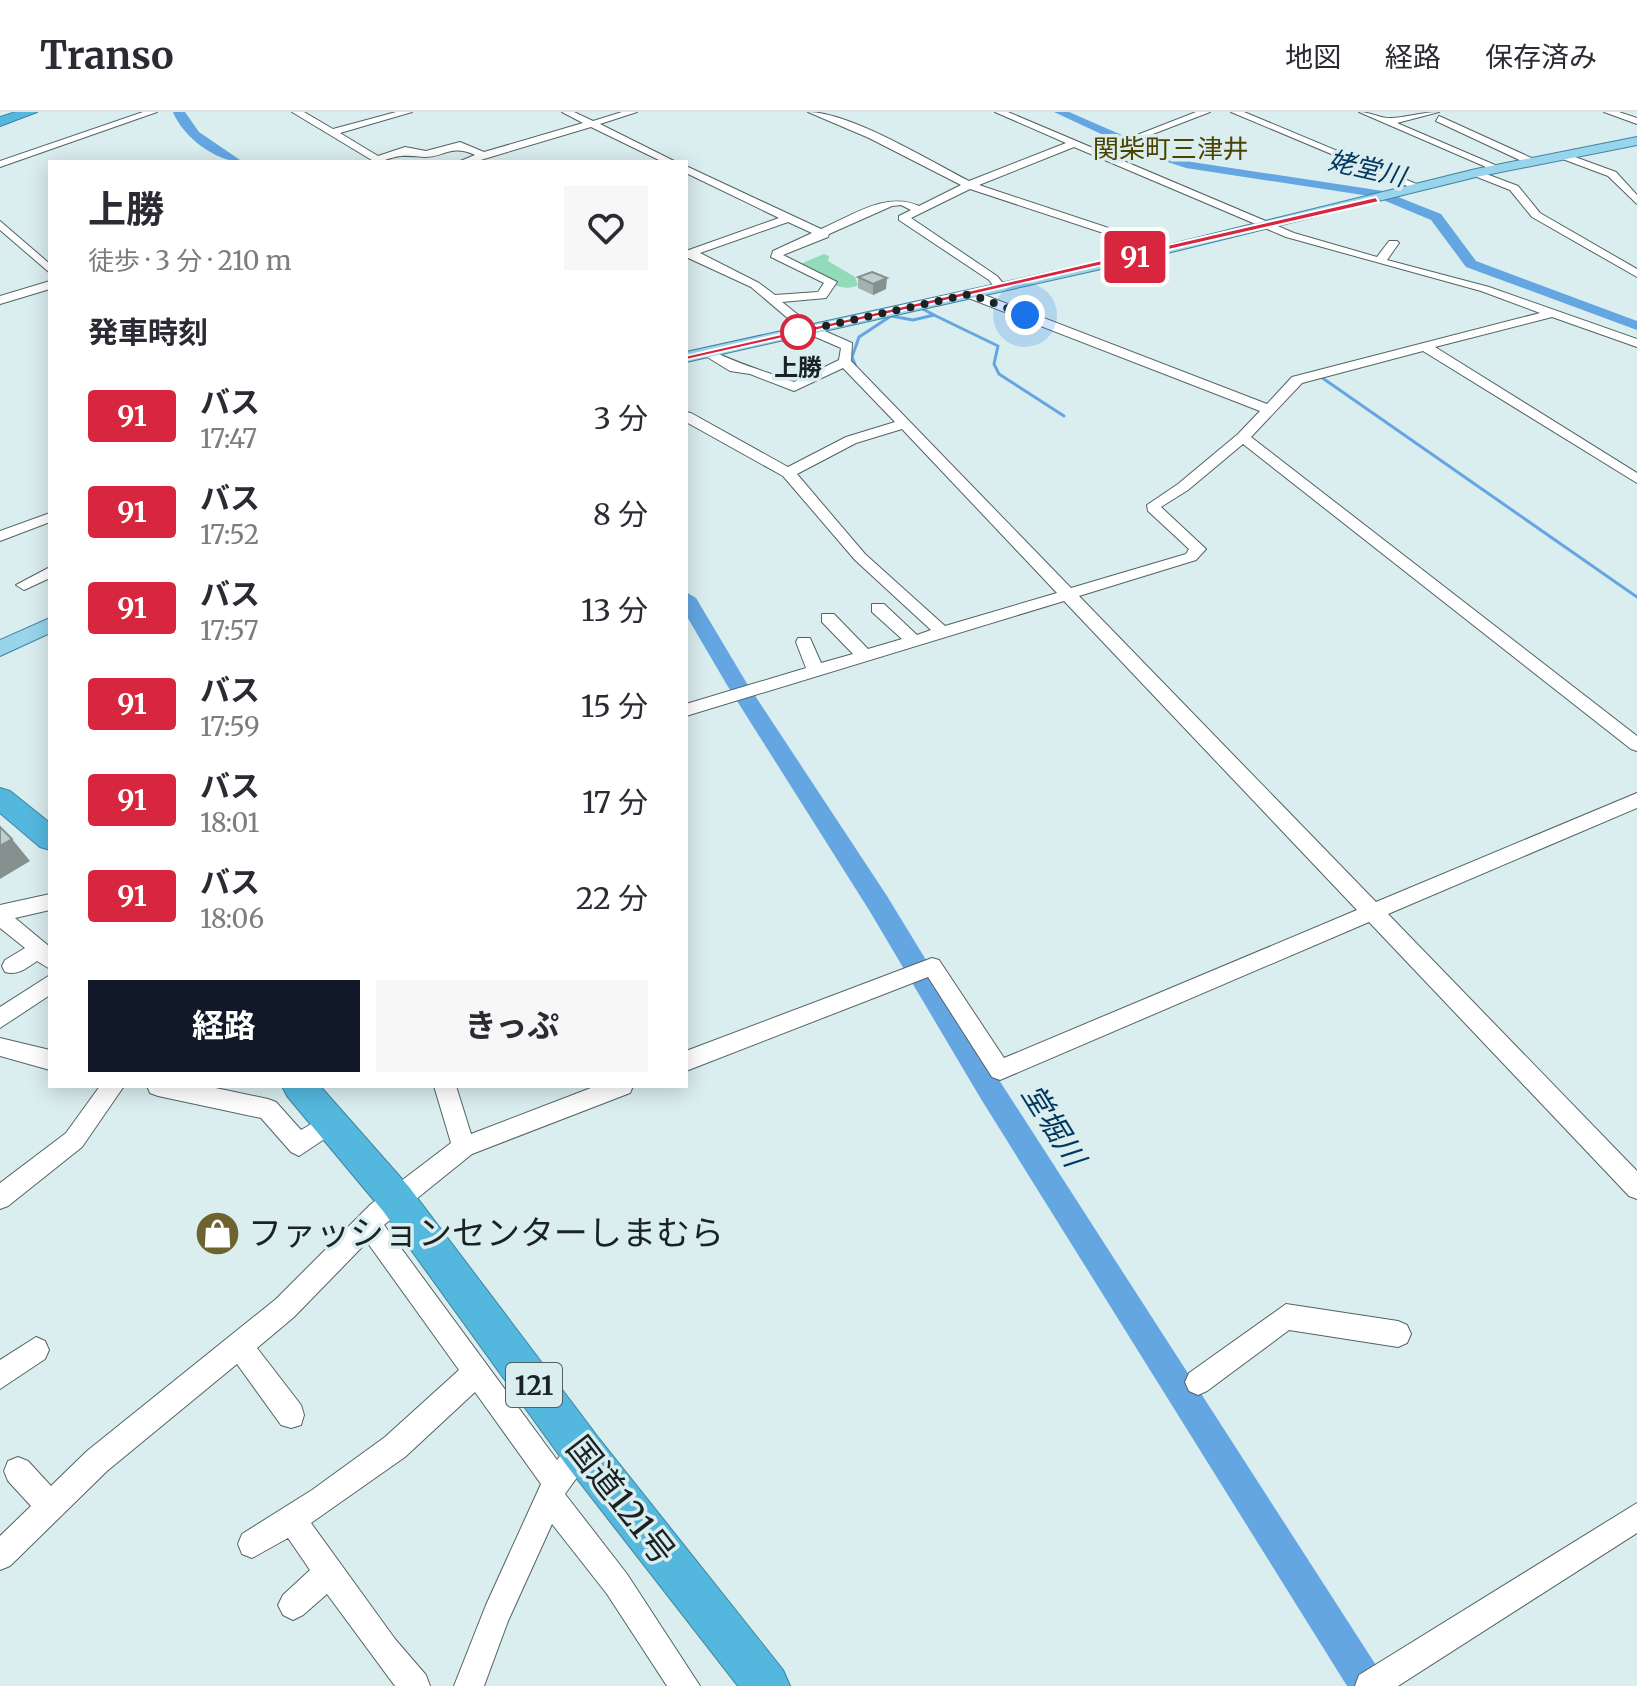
<!DOCTYPE html>
<html lang="ja">
<head>
<meta charset="utf-8">
<style>
  :root { --surface:#fff; --page:#f7f7f7; --text:#2b2b33; --muted:#7c7c81; --line:#e1e1e2; --accent:#111827 }
  body { margin:0; font-family:Merriweather,"Noto Sans JP",serif; background:var(--page); color:var(--text); height:100vh; display:flex; flex-direction:column; font-size:30px; white-space:nowrap }
  * { box-sizing:border-box; margin:0 }
  p { font-size:26px; color:var(--muted) }
  .icon { flex:none; width:44px; height:44px; fill:none; stroke:currentColor; stroke-width:2; stroke-linecap:round; stroke-linejoin:round }
  .map { position:relative; flex:1; overflow:hidden }
  .details { position:absolute; left:48px; top:48px; width:640px; height:928px; display:flex; flex-direction:column; background:var(--surface); border-radius:0px; box-shadow:0 4px 20px #0003 }
  .details>* { flex:none }
  .badge { padding:0 16px; border-radius:6px; font-size:28px; line-height:52px }
  .you { position:absolute; width:40px; height:40px; margin:-20px; border:6px solid #fff; border-radius:50%; background:#1a73e8; box-shadow:0 0 0 12px #1a73e833 }
  .map>.badge { position:absolute; translate:-50% -50%; box-shadow:0 0 0 4px #fff }
  h2 { padding:0 40px; font-size:30px; line-height:72px }
  .round { display:grid; place-items:center; flex:none; width:84px; height:84px; border-radius:0px; background:var(--page) }
  .head { display:flex; align-items:center; justify-content:space-between; height:136px; padding:0 40px }
  h1 { font-size:38px; font-weight:700; line-height:60px }
  .cta { display:flex; gap:16px; margin-top:auto; padding:16px 40px }
  .cta a { flex:1; height:92px; border-radius:0px; background:var(--accent); color:#fff; font-size:32px; font-weight:700; line-height:92px; text-align:center }
  .cta a+a { background:var(--page); color:var(--text) }
  ul { padding:0; list-style:none }
  li { display:flex; align-items:center; gap:24px; height:96px; padding:0 40px }
  li div { flex:1 }
  li b { display:block; font-size:30px }
  li em { font-style:normal }
  li .badge { min-width:88px; font-weight:700; text-align:center }
  header { display:flex; align-items:center; gap:48px; box-sizing:border-box; height:112px; padding:0 40px; background:var(--surface); border-bottom:2px solid var(--line) }
  header strong { font-size:38px }
  nav { display:flex; gap:44px; margin-inline-start:auto; font-size:28px }
  .map>svg:first-child { display:block }
  .green { fill:#91dbb8 }
  .lines { fill:none; stroke-linecap:round; stroke-linejoin:round }
  .stream { stroke:#64a6e2; stroke-width:3 }
  .river { fill:#64a6e2; fill-rule:evenodd }
  .minor-casing { stroke:#536365; stroke-width:2 }
  .major-casing { stroke:#40849d; stroke-width:2 }
  .highway-casing { stroke:#40849d; stroke-width:2 }
  .minor { fill:#fff; fill-rule:evenodd }
  .major { fill:#98d4eb; fill-rule:evenodd }
  .highway { fill:#54b8de; fill-rule:evenodd }
  .wall { fill:#a3b2af }
  .shaded-wall { fill:#84918f }
  .building { fill:#bdcfcc; stroke:#84918f; stroke-width:2 }
  .line { fill:#d7263d; stroke:#fff; stroke-width:2 }
  .walk { stroke:#1b2223; stroke-width:8; stroke-dasharray:0 14.4 }
  .stop-dot { fill:#fff; stroke:#d7263d; stroke-width:4 }
  .labels { text-anchor:middle; dominant-baseline:central; stroke-width:7; stroke-linejoin:round; paint-order:stroke }
  .far-stop-label { font-size:24px; font-weight:bold; fill:#1b2223; stroke:#daedef }
  .far-quarter-label { font-size:26px; fill:#4d4300; stroke:#daedef }
  .far-water-label { font-size:26px; font-style:italic; fill:#03385e; stroke:#daedef }
  .shield { fill:#daedef; stroke:#545f60; stroke-width:2 }
  .shield-label { font-size:26px; font-weight:bold; fill:#1b2223 }
  .water-label { font-size:30px; font-style:italic; fill:#03385e; stroke:#daedef }
  .near-poi-label { font-size:34px; fill:#1b2223; stroke:#daedef; text-anchor:start }
  .near-street-label { font-size:34px; fill:#1b2223; stroke:#daedef }
</style>
</head>
<body>
<header>
<strong>Transo</strong>
<nav><a>地図</a><a>経路</a><a>保存済み</a></nav>
</header>
<div class="map">
<svg width="1637" height="1574" viewBox="0 0 1637 1574">
  <rect width="100%" height="100%" fill="#daedef"/>
  <path class="green" d="M824 142 829 144 828 149 855 165 858 173C840 183 815 162 798 153Z"/>
  <g class="lines">
    <g class="stream">
      <polyline points="934,203 998,234 994,252 999,262 1064,304"/>
      <polyline points="856,255 852,245 859,225 891,204 913,208 934,203 921,196"/>
      <polyline points="1321,265 1637,485"/>
    </g>
    <g class="river">
      <path d="M173 0H185L199 20 243 50C216 50 183 25 173 0Z"/>
      <polygon points="1054,0 1069,0 1154,37 1192,50 1383,79 1441,102 1476,149 1637,209 1637,218 1466,155 1431,108 1376,85 1186,56 1146,43"/>
      <polygon points="686,480 696,486 746,570 887,784 1001,971 1381,1561 1386,1574 1347,1574 981,987 869,798 727,573 686,503"/>
    </g>
    <defs>
      <g id="minor">
        <polygon points="143,0 157,0 0,55 0,49"/>
        <path d="M292 0H304L333 17 396 0H412L340 21 378 44 405 35 426 39 460 30 484 40 583 11 562 0H574L593 9 622 0H637L600 12 676 50H663L591 15 474 50H458L475 43C450 32 446 45 424 45 406 44 403 42 385 48L387 50H375Z"/>
        <path d="M808 0C850 0 930 49 969 69L1066 31 995 0H1008L1294 121 1377 145 1389 129H1397L1399 131 1387 148 1489 175 1637 227V235L1552 205 1435 235 1637 361V371L1423 239 1302 271 1251 325 1637 624V639L1631 637 1243 332 1188 378 1161 395 1206 437 1196 448 1079 484 1376 790 1637 681V696L1388 802 1637 1059V1087L1629 1084 1369 810 1000 968 992 965 928 865 686 959V939L932 846 939 848 1004 946 1357 798 1064 489 686 604V592L806 556 796 530 798 526H810L821 551 853 542 822 510V502H834L868 537 902 527 872 500V492H884L917 523 931 518 855 448 783 364 686 310V300L691 301 788 355 846 325 895 310 843 256 794 279 750 262 730 259 699 240 709 237C737 252 765 259 794 270L839 248 841 236 804 220 751 175 686 145V139L779 106 686 61V54L821 117C852 104 886 79 919 94L961 73 869 26ZM1074 35 1286 125 1481 179 1540 201 1292 265 1267 292 974 179H966V185L1260 299 1238 322 1178 372 1147 393 1148 399 1189 437 1186 442 1071 476 851 249 852 231 811 213 782 190 826 186 837 170 783 143 828 125 829 122 892 94 901 93 911 98 899 104V108L989 168 996 177H1004L1006 175 997 164 911 106 970 77 1161 140H1169V136L979 73ZM788 110 812 121 773 139 771 145 824 171 818 180 775 183 759 171 700 141ZM902 317 1057 481 945 514 865 442 797 362 856 331Z"/>
        <polygon points="1196,0 1210,0 1140,27 1132,25"/>
        <polygon points="1231,0 1244,0 1426,76 1417,78"/>
        <path d="M1359 0C1371 0 1381 7 1392 6 1408 5 1422 0 1439 0L1397 11 1502 56 1493 58Z"/>
        <polygon points="1604,0 1619,0 1637,6 1637,12"/>
        <polygon points="1439,4 1536,48 1537,50 1528,52 1436,9"/>
        <polygon points="1564,41 1616,60 1637,83 1637,92 1608,64 1560,46 1559,44"/>
        <polygon points="1476,58 1518,74 1540,101 1637,157 1637,165 1532,105 1510,78 1472,63 1471,61"/>
        <polygon points="0,109 50,152 50,161 0,118"/>
        <polygon points="50,169 50,177 0,192 0,184"/>
        <polygon points="50,401 50,410 0,429 0,419"/>
        <polygon points="50,455 50,466 24,478 16,473"/>
        <path d="M50 782V798L15 806 50 835V857L37 849C27 856 17 864 5 860L2 854 5 848 25 836 0 816V793Z"/>
        <polygon points="50,863 50,883 0,916 0,895"/>
        <polygon points="0,926 50,938 50,958 0,944"/>
        <polygon points="100,974 124,974 82,1035 8,1094 0,1097 0,1071 66,1021"/>
        <polygon points="147,974 206,974 268,987 276,990 301,1018 330,1001 338,1004 342,1011 338,1018 299,1044 291,1040 261,1006 158,984 150,981"/>
        <polygon points="434,974 456,974 471,1022 596,974 633,974 630,981 472,1042 384,1113 557,1348 572,1329 582,1325 592,1329 596,1339 565,1382 627,1462 700,1574 667,1574 607,1482 552,1412 508,1509 484,1574 454,1574 486,1493 541,1372 475,1280 405,1345 311,1411 395,1527 426,1563 430,1574 395,1574 327,1482 303,1503 293,1508 283,1503 278,1493 283,1483 310,1458 288,1426 252,1446 242,1442 238,1432 242,1422 312,1378 385,1325 459,1258 367,1130 294,1205 257,1236 301,1293 304,1303 301,1313 291,1316 281,1313 237,1252 107,1359 10,1454 0,1458 0,1424 31,1394 8,1369 4,1359 8,1349 18,1345 28,1349 51,1374 87,1339 276,1187 371,1092 451,1031"/>
        <polygon points="1286,1192 1398,1209 1407,1213 1411,1222 1407,1231 1398,1235 1289,1218 1207,1279 1198,1283 1189,1279 1185,1270 1189,1261"/>
        <polygon points="36,1225 45,1229 49,1238 45,1247 0,1277 0,1248"/>
        <polygon points="1637,1391 1637,1421 1398,1574 1355,1574 1359,1563"/>
      </g>
      <g id="major">
        <polygon points="1637,25 1637,33 1476,65 1119,153 686,250 686,240 1119,145 1476,57"/>
        <polygon points="50,506 50,521 0,544 0,528"/>
      </g>
      <g id="highway">
        <polygon points="16,0 37,0 0,14 0,5"/>
        <polygon points="0,676 10,679 50,711 50,738 40,735 0,701"/>
        <polygon points="282,974 320,974 409,1075 597,1324 783,1558 790,1574 738,1574 567,1354 383,1099 287,984"/>
      </g>
    </defs>
    <use href="#minor" class="minor-casing"/>
    <use href="#major" class="major-casing"/>
    <use href="#highway" class="highway-casing"/>
    <use href="#minor" class="minor"/>
    <use href="#major" class="major"/>
    <use href="#highway" class="highway"/>
  </g>
  <polygon class="wall" points="858,165 886,177 873,183 858,176"/>
  <g class="shaded-wall">
    <polygon points="887,166 886,177 873,183 873,172"/>
    <polygon points="12,727 30,749 0,767 0,734"/>
  </g>
  <g class="building">
    <polygon points="872,160 887,166 873,172 858,165"/>
    <polygon points="0,715 12,727 0,734"/>
  </g>
  <polygon class="line" points="1376,85 1379,90 686,248 681,245"/>
  <g class="lines">
    <polyline class="walk" points="798,220 970,182 1025,203"/>
  </g>
  <defs>
    <symbol id="shop-disc" viewBox="-11 -11 22 22"><circle r="9.5" fill="#6c632f" stroke="#daedef"/><path d="M-5-2.5h2.3a2.7 3.5 0 0 1 5.4 0H5L5.5 6h-11ZM-1.5-2.5h3a1.5 2.3 0 0 0-3 0Z" fill="#fff"/></symbol>
  </defs>
  <g fill-rule="evenodd">
    <use href="#shop-disc" x="192" y="1096" width="51" height="51"/>
  </g>
  <circle class="stop-dot" cx="798" cy="220" r="16"/>
  <g class="labels">
    <g class="far-stop-label">
      <text x="798" y="255">上勝</text>
    </g>
    <g class="far-quarter-label">
      <text x="1171" y="36">関柴町三津井</text>
    </g>
    <g class="far-water-label">
      <text transform="translate(1367 56) rotate(13)">姥堂川</text>
    </g>
    <rect class="shield" x="506" y="1251" width="56" height="44" rx="6"/>
    <g class="shield-label">
      <text x="534" y="1273">121</text>
    </g>
    <g class="water-label">
      <text transform="translate(1054 1013) rotate(58)">堂堀川</text>
    </g>
    <g class="near-poi-label">
      <text x="248" y="1121">ファッションセンターしまむら</text>
    </g>
    <g class="near-street-label">
      <text transform="translate(621 1388) rotate(52)">国道121号</text>
    </g>
  </g>
</svg>
<div class="you" style="left:1025px;top:203px"></div>
<b class="badge" style="left:1135px;top:145px;background:#d7263d;color:#fff">91</b>
<section class="details">
<div class="head"><div><h1>上勝</h1><p>徒歩 · 3 分 · 210 m</p></div><a class="round"><svg class="icon" aria-label="heart" viewBox="0 0 24 24"><path d="M12 20l-8-8c-3-5 5-10 8-4 3-6 11-1 8 4z"/></svg></a></div>
<h2>発車時刻</h2>
<ul>
<li><span class="badge" style="background:#d7263d;color:#fff">91</span><div><b>バス</b><p>17:47</p></div><em>3 分</em></li>
<li><span class="badge" style="background:#d7263d;color:#fff">91</span><div><b>バス</b><p>17:52</p></div><em>8 分</em></li>
<li><span class="badge" style="background:#d7263d;color:#fff">91</span><div><b>バス</b><p>17:57</p></div><em>13 分</em></li>
<li><span class="badge" style="background:#d7263d;color:#fff">91</span><div><b>バス</b><p>17:59</p></div><em>15 分</em></li>
<li><span class="badge" style="background:#d7263d;color:#fff">91</span><div><b>バス</b><p>18:01</p></div><em>17 分</em></li>
<li><span class="badge" style="background:#d7263d;color:#fff">91</span><div><b>バス</b><p>18:06</p></div><em>22 分</em></li>
</ul>
<div class="cta"><a>経路</a><a>きっぷ</a></div>
</section>
</div>
</body>
</html>
